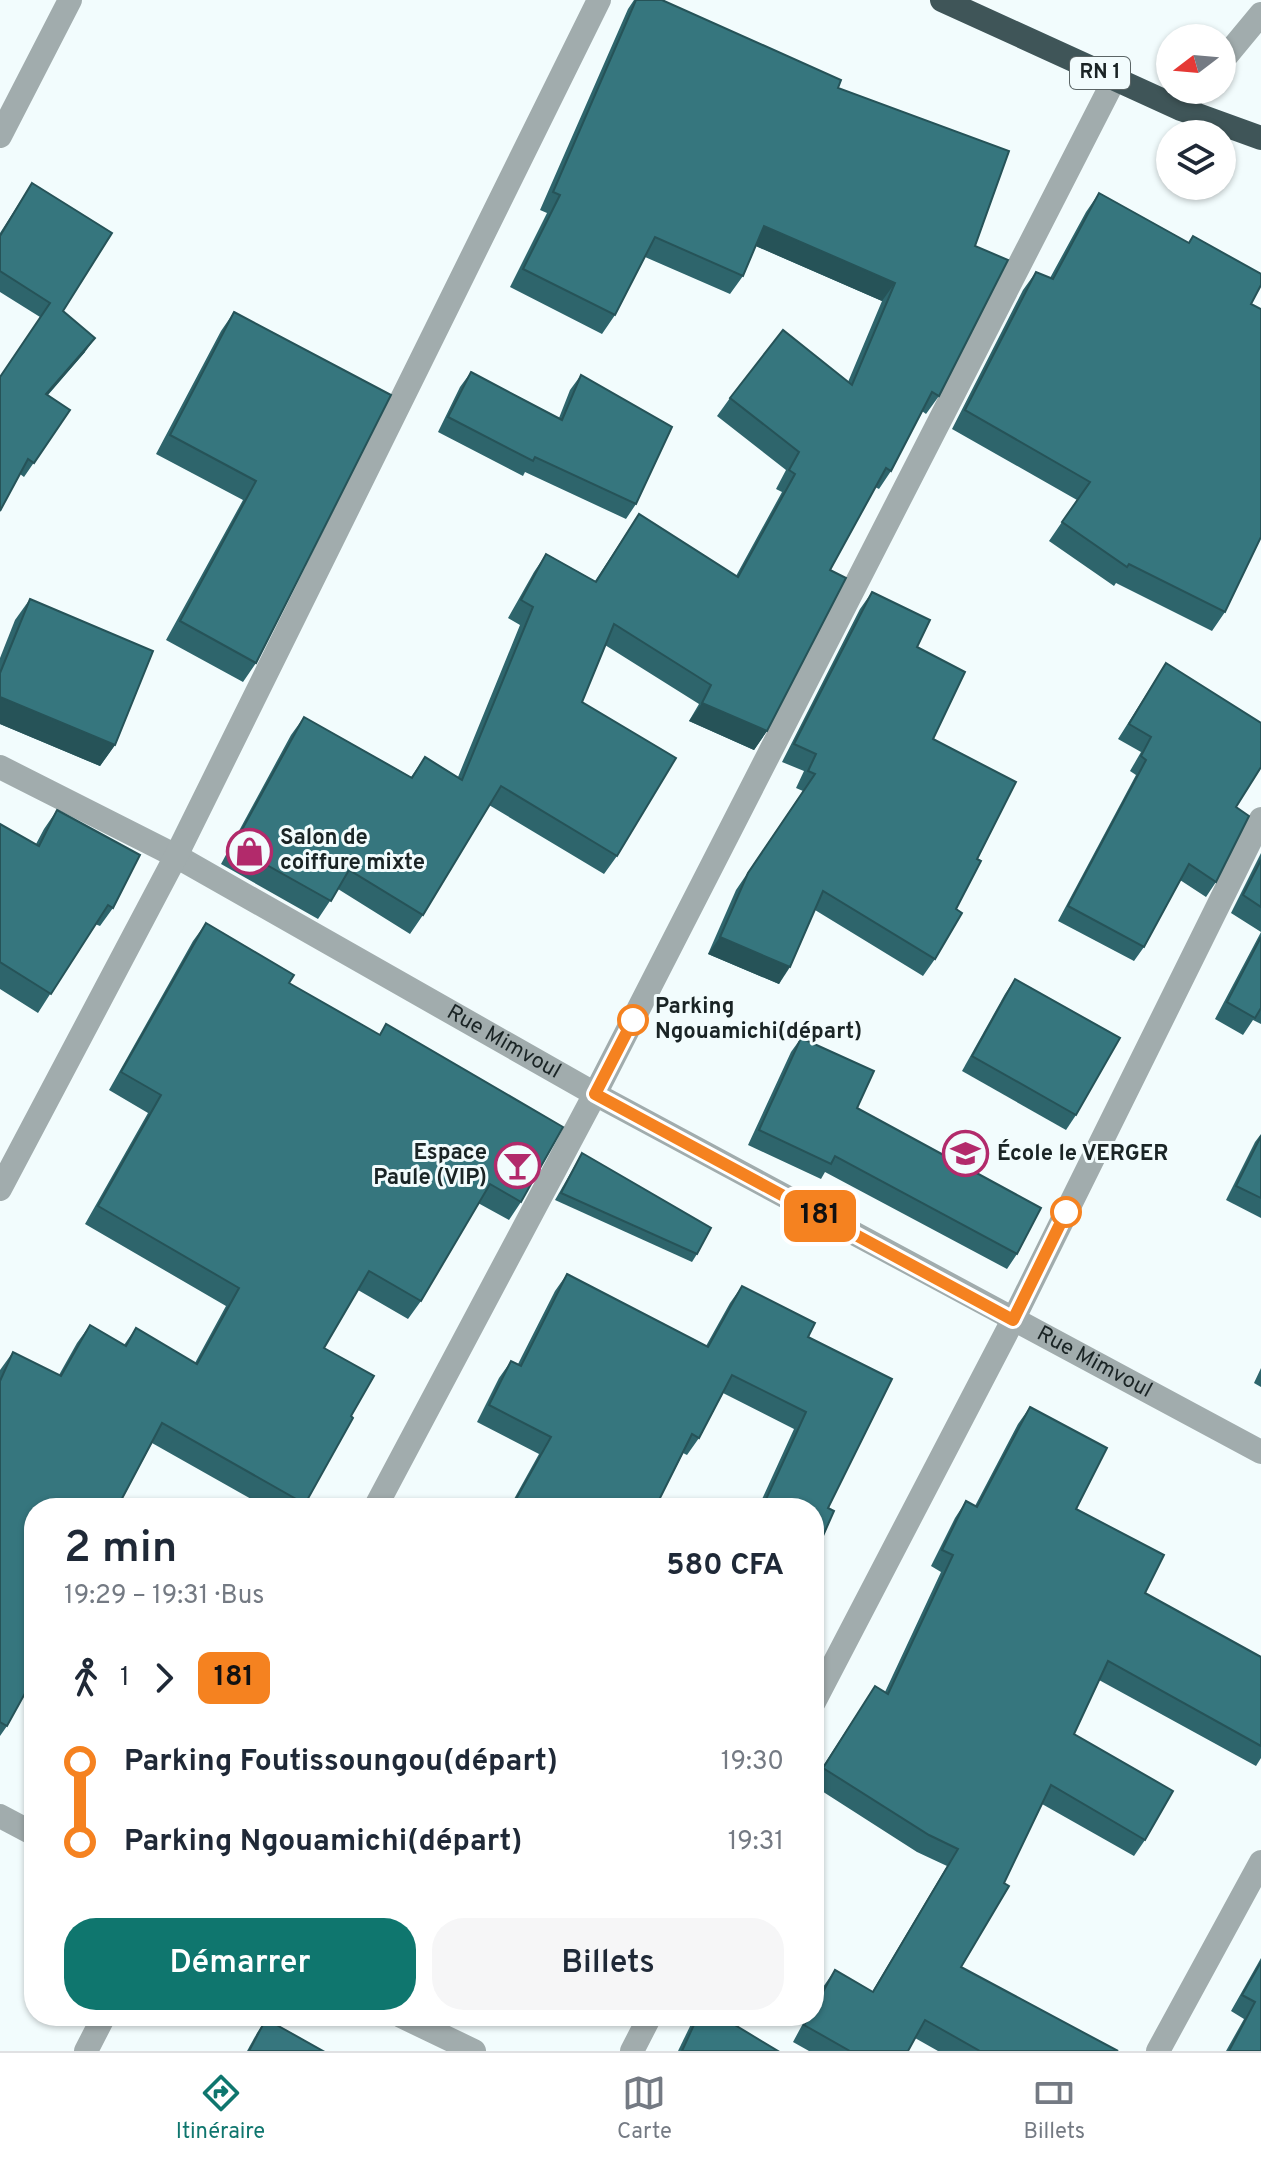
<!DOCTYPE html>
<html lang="fr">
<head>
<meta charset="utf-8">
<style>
  :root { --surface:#fff; --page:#f6f6f7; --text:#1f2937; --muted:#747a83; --line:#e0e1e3; --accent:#0f766e }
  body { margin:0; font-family:Overpass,sans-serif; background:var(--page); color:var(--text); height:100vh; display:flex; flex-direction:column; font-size:30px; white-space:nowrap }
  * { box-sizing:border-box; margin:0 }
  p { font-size:26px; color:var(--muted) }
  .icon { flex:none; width:44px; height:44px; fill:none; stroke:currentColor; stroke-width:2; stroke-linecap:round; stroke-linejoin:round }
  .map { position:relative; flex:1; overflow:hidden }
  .side { position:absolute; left:24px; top:1498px; width:800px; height:528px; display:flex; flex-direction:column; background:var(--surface); border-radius:32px; box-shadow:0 2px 6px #0004 }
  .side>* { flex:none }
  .badge { padding:0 16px; border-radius:12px; font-size:28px; line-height:52px }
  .needle { width:52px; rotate:254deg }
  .controls { position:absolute; left:1156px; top:24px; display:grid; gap:16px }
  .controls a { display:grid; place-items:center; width:80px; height:80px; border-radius:50%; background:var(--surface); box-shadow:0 2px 6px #0004; font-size:40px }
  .map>.badge { position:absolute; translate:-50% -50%; box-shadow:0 0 0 4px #fff }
  .legs { display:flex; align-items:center; gap:12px; height:88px; padding:0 40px; font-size:26px }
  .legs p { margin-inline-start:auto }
  .summary { display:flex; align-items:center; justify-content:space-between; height:136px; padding:0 40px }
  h1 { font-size:44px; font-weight:600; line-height:60px }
  .action { display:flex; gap:16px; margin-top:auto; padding:16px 40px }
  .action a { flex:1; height:92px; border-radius:32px; background:var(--accent); color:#fff; font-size:32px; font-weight:600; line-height:92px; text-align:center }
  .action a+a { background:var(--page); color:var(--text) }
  ul { padding:0 40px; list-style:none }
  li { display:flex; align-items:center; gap:28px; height:80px; font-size:30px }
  li i { display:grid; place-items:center; width:12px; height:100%; margin:0 10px; background:currentColor }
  li i::after { content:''; width:20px; height:20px; margin:-10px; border:6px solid; border-radius:50%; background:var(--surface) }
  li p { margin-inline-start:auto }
  li:first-child i { background:linear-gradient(#0000 50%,currentColor 0) }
  li:last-child i { background:linear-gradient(currentColor 50%,#0000 0) }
  .dock { display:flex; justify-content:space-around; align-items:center; height:112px; border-top:2px solid var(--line); background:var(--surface); font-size:22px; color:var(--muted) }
  .dock a { display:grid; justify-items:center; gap:4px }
  .dock .selected { color:var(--accent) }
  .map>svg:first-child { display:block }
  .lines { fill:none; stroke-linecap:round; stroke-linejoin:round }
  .street { stroke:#a1acad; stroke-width:24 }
  .highway { stroke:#3f5558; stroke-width:24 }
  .wall { fill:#2e656c }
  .shaded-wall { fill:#265358 }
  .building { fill:#36767e; stroke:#265358; stroke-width:2 }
  .line-1-casing { stroke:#fff; stroke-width:18 }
  .line-1 { stroke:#f58220; stroke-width:12 }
  .stop-1-dot { fill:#fff; stroke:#f58220; stroke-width:4 }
  .labels { text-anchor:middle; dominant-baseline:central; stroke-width:6; stroke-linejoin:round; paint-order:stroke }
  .shield { fill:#f2fcfd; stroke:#5b6566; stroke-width:2 }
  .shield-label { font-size:20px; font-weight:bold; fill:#1a2425 }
  .poi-label { font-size:22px; font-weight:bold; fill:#1a2425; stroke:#f2fcfd; text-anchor:start }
  .stop-label { font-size:22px; font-weight:bold; fill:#1a2425; stroke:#f2fcfd; text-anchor:start }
  .street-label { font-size:22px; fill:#1a2425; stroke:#f2fcfd }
</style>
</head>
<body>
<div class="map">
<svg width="1261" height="2051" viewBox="0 0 1261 2051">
  <rect width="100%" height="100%" fill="#f2fcfd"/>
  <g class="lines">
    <g class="street">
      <polyline points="1222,61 1261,14"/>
      <polyline points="1181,109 1198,90"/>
      <polyline points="0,136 70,0"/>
      <path id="s1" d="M0 767 176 856 595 1094 1261 1452"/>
      <polyline points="0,1189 176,856 599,0"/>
      <polyline points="375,1508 595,1094 1114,80"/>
      <polyline points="814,1702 1013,1320 1261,819"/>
      <polyline points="0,1816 34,1834"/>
      <polyline points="401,2016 474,2051"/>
      <polyline points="86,2051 104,2016"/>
      <polyline points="632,2051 650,2016"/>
      <polyline points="1158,2051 1261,1862"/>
    </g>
    <polyline class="highway" points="942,0 1181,109 1261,138"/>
  </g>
  <g class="wall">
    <polygon points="634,0 662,0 838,88 975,246 939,396 926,414 922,411 891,471 879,489 875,487 830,570 767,731 754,750 689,721 699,704 605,645 582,702 617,856 604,874 489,805 423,915 410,934 338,889 318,919 221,864 291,735 304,717 411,777 425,757 458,777 520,625 508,618 534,572 546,554 595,581 639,514 736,576 782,492 776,489 786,470 717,416 730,398 848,382 882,301 756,246 743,276 730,294 645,257 615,315 602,334 510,287 547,213 540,210 628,9"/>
    <polygon points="32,183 63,311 85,352 48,395 70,410 24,477 20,474 40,317 0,292 0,233"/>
    <polygon points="1099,193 1188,243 1193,236 1251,304 1225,612 1212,631 1116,583 1114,586 1049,541 1077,500 952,429 1023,290 1036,272 1050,278 1086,212"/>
    <polygon points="234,312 391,395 256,663 243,682 166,640 243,500 156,454 221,331"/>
    <polygon points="471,372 559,418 570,390 581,375 636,504 626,519 525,472 523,476 438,432 460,387"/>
    <polygon points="872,592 917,647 933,739 977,859 935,959 923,976 815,910 779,984 708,954 736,890 803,791 796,788 804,771 782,762 860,609"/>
    <polygon points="30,599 115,745 100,766 0,724 0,658 15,620"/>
    <polygon points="1166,663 1236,807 1216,882 1206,897 1180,880 1144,947 1134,961 1058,921 1136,775 1130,771 1141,752 1118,739"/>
    <polygon points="57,810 113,908 100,926 95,924 38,1013 0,989 0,824 36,844 44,829"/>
    <polygon points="1261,853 1261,1024 1253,1020 1243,1035 1215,1019 1261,932 1231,913"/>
    <polygon points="206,923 289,983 379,1035 386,1024 521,1202 509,1220 478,1203 421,1301 408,1319 358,1290 324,1348 351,1416 302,1508 267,1508 152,1443 117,1508 7,1726 0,1736 0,1370 13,1352 59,1375 77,1343 90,1325 124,1345 136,1328 195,1363 226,1306 85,1224 148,1113 109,1090 193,941"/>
    <polygon points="1015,979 1076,1115 1066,1130 962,1071 1005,994"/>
    <polygon points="801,1038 857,1108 1017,1254 1007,1269 825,1172 821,1179 748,1145 791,1052"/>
    <polygon points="1261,1134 1261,1218 1226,1200 1255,1142"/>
    <polygon points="582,1153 697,1254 692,1262 555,1200"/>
    <polygon points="567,1274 706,1346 730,1303 742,1286 808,1337 828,1508 758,1508 794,1429 723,1393 699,1438 687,1455 683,1453 655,1508 509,1508 539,1454 477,1422 499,1378 511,1361 518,1364 555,1291"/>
    <polygon points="1261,1368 1261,1387 1254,1383"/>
    <polygon points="1030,1407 1076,1509 1145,1593 1261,1657 1261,1758 1256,1766 1099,1680 1074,1734 1145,1840 1134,1856 1042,1804 961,1967 1118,2051 938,2051 915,2038 908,2051 809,2051 793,2042 807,2016 814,2016 814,2003 823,1987 835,1970 872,1992 947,1866 917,1852 814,1786 814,1780 875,1686 885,1692 941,1572 931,1566 955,1518 966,1501 975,1506 1018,1424"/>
    <polygon points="1261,1958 1261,2051 1226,2051 1244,2019 1231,2011"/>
    <polygon points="695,2016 720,2016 778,2051 678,2051"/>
    <polygon points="266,2019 323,2051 247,2051 257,2033"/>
  </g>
  <g class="shaded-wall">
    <polygon points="764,226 895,283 882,301 751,244"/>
    <polygon points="95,338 85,352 36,408 46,394"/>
    <polygon points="0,697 115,745 100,766 0,724"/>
    <polygon points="702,703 767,731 754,750 689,721"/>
    <polygon points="720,937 790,967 779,984 708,954"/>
  </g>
  <g class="building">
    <polygon points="636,0 662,0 841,80 838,88 1009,151 975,246 1008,260 939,396 932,392 891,471 886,468 830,570 846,578 767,731 702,703 711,685 614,624 582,702 676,758 617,856 501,786 423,915 349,870 331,901 233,846 304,717 412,778 425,757 462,780 533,607 521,600 546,554 596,582 639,514 738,577 795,474 789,470 799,452 730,398 783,330 852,385 895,283 764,226 743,276 655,237 615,315 523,269 560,195 553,192"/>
    <polygon points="32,183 112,233 63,311 95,338 46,394 70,410 34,463 28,459 0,511 0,377 50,303 0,271 0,236"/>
    <polygon points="1099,193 1189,243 1193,236 1261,274 1261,285 1251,304 1261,309 1261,537 1225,612 1129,564 1127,567 1062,522 1090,482 965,410 1036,272 1053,279"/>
    <polygon points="234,312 391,395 256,663 180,621 256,481 170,435"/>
    <polygon points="471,372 562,420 581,375 672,427 636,504 535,457 533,461 448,417"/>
    <polygon points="872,592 930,620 917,647 965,672 933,739 1016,782 977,859 981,861 956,909 962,913 935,959 823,891 790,967 720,937 748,873 815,774 808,771 816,754 794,744"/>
    <polygon points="30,599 153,651 115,745 0,697 0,673"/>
    <polygon points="1166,663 1261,723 1261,767 1236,807 1249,816 1216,882 1189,864 1144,947 1068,906 1146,760 1141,756 1151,737 1129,724"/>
    <polygon points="57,810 140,855 113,908 108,905 51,994 0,962 0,824 39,846"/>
    <polygon points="1261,860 1261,907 1243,895"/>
    <polygon points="206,923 294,975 289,983 380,1035 386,1024 563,1127 521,1202 490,1184 421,1301 369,1271 324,1348 374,1376 351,1416 353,1418 305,1504 162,1423 117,1508 34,1508 34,1677 7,1726 0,1722 0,1381 13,1352 61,1376 90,1325 126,1346 136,1328 197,1364 239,1288 98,1206 161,1095 121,1072"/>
    <polygon points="1261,937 1261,1008 1255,1018 1227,1002"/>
    <polygon points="1015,979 1120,1038 1076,1115 972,1056"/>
    <polygon points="801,1038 874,1071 857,1108 1041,1208 1017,1254 835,1156 831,1164 759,1130"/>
    <polygon points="1261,1136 1261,1198 1236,1186"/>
    <polygon points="582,1153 711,1228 697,1254 561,1193"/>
    <polygon points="567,1274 708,1347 742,1286 815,1323 808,1337 892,1379 828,1508 834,1511 814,1556 814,1508 762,1508 806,1412 732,1375 699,1438 692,1434 655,1508 511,1508 551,1437 489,1405 511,1361 521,1366"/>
    <polygon points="1030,1407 1107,1448 1076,1509 1164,1555 1145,1593 1261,1657 1261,1746 1108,1661 1074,1734 1173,1791 1145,1840 1051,1785 1004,1883 1009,1886 961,1967 1118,2051 980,2051 925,2020 908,2051 850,2051 804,2025 810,2016 814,2016 814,2008 835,1970 873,1992 958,1849 929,1835 823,1768 875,1686 888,1694 953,1555 942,1550 966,1501 977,1507"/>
    <polygon points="1261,1962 1261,2051 1229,2051 1255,2002 1242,1995"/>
    <polygon points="698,2016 720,2016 778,2051 682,2051"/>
    <polygon points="266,2019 323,2051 249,2051"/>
  </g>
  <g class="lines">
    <defs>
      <polyline id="line-1" points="633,1020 595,1094 1013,1320 1066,1212"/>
    </defs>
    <use href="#line-1" class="line-1-casing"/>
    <use href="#line-1" class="line-1"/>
  </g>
  <defs>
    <symbol id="shop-ring" viewBox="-11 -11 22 22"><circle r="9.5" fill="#f2fcfd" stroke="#b22a6b" stroke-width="1.5"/><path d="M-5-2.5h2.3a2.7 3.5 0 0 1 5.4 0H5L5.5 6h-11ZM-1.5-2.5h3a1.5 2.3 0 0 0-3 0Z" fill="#b22a6b"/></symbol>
    <symbol id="school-ring" viewBox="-11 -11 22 22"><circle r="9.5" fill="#f2fcfd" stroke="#b22a6b" stroke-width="1.5"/><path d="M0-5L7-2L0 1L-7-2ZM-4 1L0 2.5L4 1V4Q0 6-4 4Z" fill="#b22a6b"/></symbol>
    <symbol id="bar-ring" viewBox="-11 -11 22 22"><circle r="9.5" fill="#f2fcfd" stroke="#b22a6b" stroke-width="1.5"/><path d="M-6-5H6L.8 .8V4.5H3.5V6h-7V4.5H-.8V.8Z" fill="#b22a6b"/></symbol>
  </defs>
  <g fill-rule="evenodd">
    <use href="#shop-ring" x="224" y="826" width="51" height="51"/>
    <use href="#school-ring" x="940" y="1128" width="51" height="51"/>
    <use href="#bar-ring" x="492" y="1140" width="51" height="51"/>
  </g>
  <g class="stop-1-dot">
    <circle cx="633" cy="1020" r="14"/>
    <circle cx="1066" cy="1212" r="14"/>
  </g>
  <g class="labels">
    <rect class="shield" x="1070" y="57" width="60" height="32" rx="6"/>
    <g class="shield-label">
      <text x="1100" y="73">RN 1</text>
    </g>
    <g class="poi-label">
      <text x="280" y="838">Salon de<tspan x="280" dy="25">coiffure mixte</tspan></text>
      <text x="487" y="1153" text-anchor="end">Espace<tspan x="487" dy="25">Paule (VIP)</tspan></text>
      <text x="997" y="1154">École le VERGER</text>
    </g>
    <g class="stop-label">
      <text x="655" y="1007">Parking<tspan x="655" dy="25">Ngouamichi(départ)</tspan></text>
    </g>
    <g class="street-label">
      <text stroke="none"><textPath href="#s1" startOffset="574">Rue Mimvoul</textPath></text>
      <text stroke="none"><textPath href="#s1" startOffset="1246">Rue Mimvoul</textPath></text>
    </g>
  </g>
</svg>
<div class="controls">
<a><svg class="needle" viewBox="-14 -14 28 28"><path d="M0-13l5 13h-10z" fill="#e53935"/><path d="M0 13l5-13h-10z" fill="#747a83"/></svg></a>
<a><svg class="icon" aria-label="layers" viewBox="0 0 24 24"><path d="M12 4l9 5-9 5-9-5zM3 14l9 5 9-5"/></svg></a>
</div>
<b class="badge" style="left:820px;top:1216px;background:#f58220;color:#111">181</b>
<section class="side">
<div class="summary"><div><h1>2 min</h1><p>19:29 – 19:31 · Bus</p></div><b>580 CFA</b></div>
<div class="legs"><svg class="icon" aria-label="walk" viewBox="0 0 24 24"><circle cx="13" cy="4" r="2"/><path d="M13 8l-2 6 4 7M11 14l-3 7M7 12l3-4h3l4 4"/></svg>1<svg class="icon" aria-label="forward" viewBox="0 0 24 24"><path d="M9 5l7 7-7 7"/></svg><b class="badge" style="background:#f58220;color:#111">181</b></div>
<ul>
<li><i style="color:#f58220"></i><b>Parking Foutissoungou(départ)</b><p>19:30</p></li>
<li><i style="color:#f58220"></i><b>Parking Ngouamichi(départ)</b><p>19:31</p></li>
</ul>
<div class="action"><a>Démarrer</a><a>Billets</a></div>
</section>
</div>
<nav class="dock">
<a class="selected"><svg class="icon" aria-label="directions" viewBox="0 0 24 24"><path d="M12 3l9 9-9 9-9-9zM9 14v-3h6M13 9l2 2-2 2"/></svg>Itinéraire</a>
<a><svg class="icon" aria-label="map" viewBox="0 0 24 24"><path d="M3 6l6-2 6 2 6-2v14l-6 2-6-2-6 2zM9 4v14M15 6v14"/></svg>Carte</a>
<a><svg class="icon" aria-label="tickets" viewBox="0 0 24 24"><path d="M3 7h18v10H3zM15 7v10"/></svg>Billets</a>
</nav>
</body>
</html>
